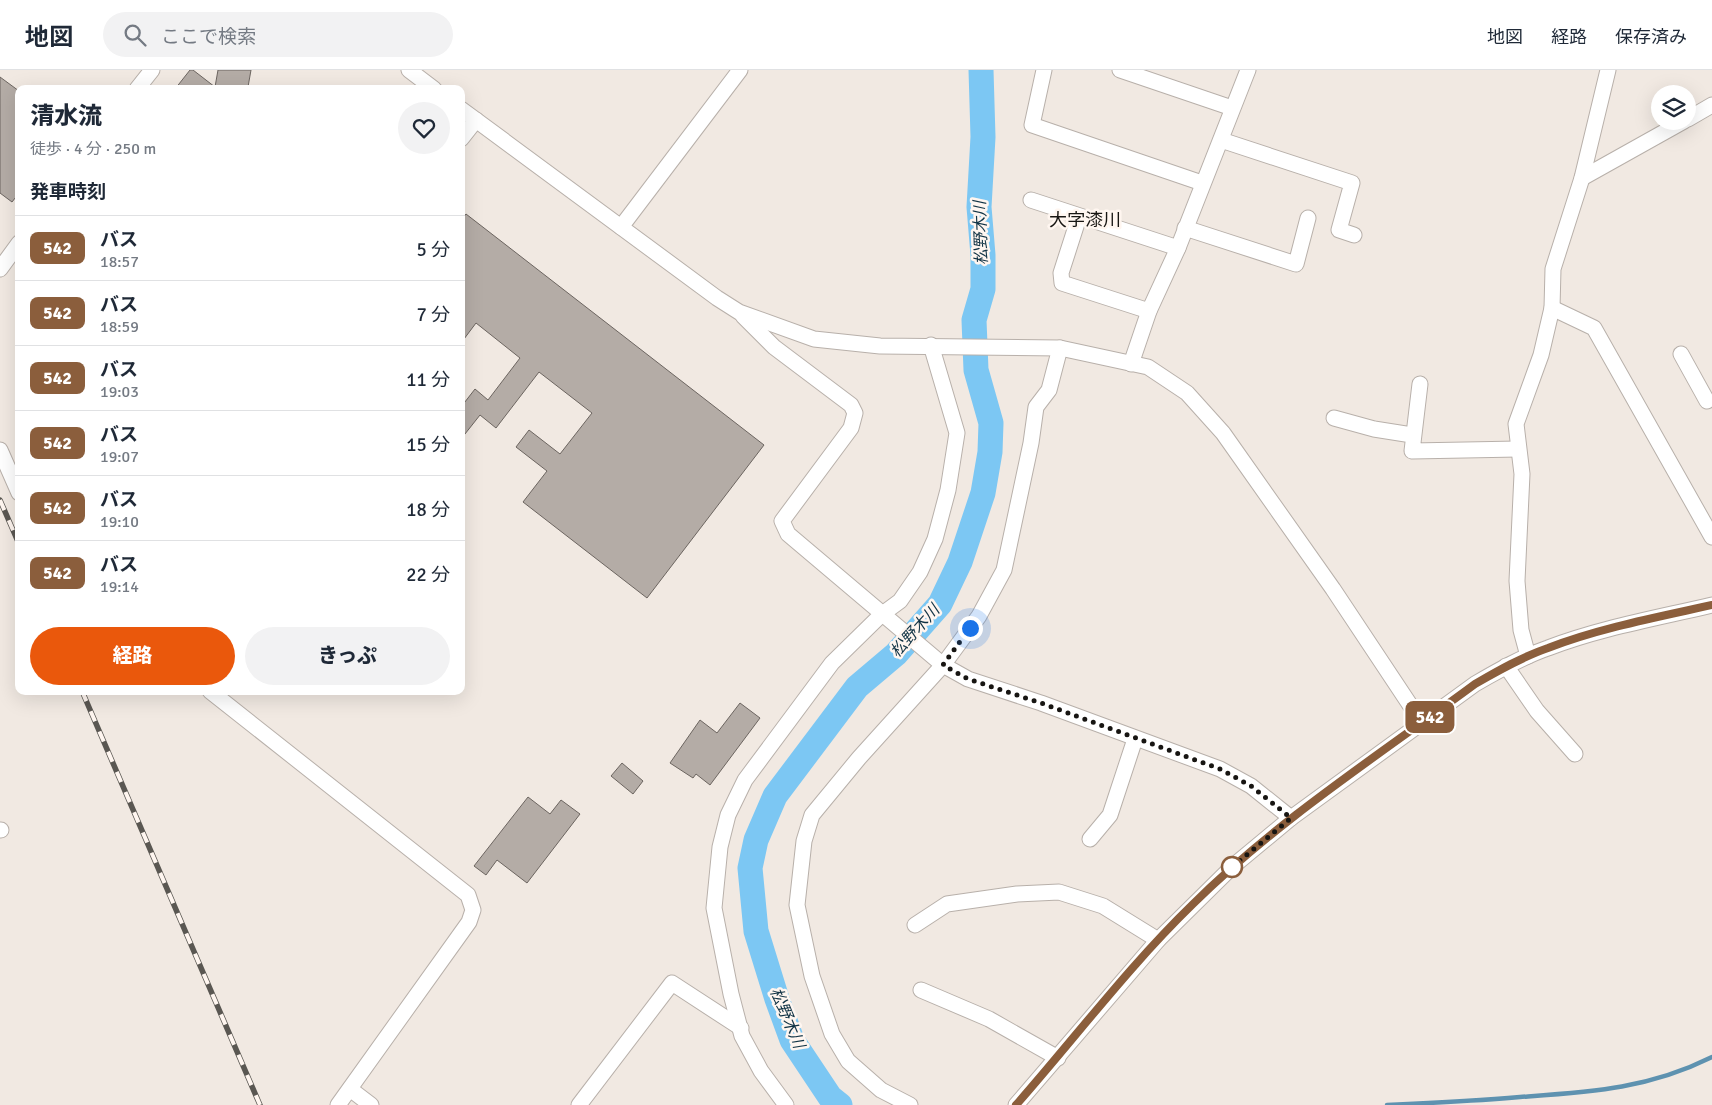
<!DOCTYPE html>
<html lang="ja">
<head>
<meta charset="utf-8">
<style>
  :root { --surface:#fff; --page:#f2f2f3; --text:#1f2937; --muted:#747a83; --line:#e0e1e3; --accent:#ea580c }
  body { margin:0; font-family:Signika,"Noto Sans JP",sans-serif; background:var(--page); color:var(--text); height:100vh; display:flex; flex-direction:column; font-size:19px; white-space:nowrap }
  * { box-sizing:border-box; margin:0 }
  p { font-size:16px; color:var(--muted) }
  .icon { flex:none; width:28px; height:28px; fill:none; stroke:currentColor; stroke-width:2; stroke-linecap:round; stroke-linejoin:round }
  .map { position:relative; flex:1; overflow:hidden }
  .side { position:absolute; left:15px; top:15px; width:450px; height:610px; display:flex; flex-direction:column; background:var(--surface); border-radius:10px; box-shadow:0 5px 20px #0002 }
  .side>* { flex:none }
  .badge { padding:0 10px; border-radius:8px; font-size:18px; line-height:32px }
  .buttons { position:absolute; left:1651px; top:15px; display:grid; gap:10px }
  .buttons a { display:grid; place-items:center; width:45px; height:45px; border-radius:50%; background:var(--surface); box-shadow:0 5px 20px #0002; font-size:25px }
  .you { position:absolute; width:25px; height:25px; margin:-12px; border:4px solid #fff; border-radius:50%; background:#1a73e8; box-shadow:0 0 0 8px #1a73e833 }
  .map>.badge { position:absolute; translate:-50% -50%; box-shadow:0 0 0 2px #fff }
  h2 { padding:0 15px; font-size:19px; line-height:45px }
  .round { display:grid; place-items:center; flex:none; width:52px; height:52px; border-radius:26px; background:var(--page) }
  .headline { display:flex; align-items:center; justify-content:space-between; height:85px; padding:0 15px }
  h1 { font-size:24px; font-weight:800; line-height:38px }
  .cta { display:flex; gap:10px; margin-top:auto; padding:10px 15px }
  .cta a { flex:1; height:58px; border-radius:30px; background:var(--accent); color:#fff; font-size:20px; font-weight:800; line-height:58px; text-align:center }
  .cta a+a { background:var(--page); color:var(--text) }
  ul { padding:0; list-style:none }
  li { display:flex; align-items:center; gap:15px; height:65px; padding:0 15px; border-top:1px solid var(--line) }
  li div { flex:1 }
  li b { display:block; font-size:19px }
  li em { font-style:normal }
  li .badge { min-width:55px; font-weight:700; text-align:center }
  header { display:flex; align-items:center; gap:30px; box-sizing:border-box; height:70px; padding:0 25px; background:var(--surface); border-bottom:1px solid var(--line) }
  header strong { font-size:24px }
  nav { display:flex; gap:28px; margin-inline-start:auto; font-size:18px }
  .search { width:350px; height:45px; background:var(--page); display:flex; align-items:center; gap:12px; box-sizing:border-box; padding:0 18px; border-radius:28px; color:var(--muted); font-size:19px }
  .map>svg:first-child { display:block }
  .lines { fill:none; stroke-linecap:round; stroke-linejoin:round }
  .stream { stroke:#5e92b0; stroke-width:4.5 }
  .river { stroke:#7cc7f3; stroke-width:25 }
  .building { fill:#b4aca6; stroke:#6c6560 }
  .minor-casing { stroke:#b8b0aa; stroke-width:17 }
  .minor { stroke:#fff; stroke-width:15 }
  .rail-casing { stroke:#5a5752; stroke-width:5.5 }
  .rail { stroke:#fff6f0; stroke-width:4; stroke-dasharray:11; stroke-linecap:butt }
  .line-casing { stroke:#fff; stroke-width:11 }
  .line { stroke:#8b5e3c; stroke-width:8 }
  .walk { stroke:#171512; stroke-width:5; stroke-dasharray:0 9 }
  .stop-dot { fill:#fff; stroke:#8b5e3c; stroke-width:2.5 }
  .labels { text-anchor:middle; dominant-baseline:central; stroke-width:5; stroke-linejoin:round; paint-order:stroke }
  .water-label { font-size:16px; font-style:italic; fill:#113345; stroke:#fff6f0 }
  .quarter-label { font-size:18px; fill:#171512; stroke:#fff6f0 }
</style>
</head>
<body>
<header>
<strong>地図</strong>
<div class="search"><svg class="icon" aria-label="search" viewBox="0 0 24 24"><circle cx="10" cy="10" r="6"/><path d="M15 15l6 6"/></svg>ここで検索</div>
<nav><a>地図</a><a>経路</a><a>保存済み</a></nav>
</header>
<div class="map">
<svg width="1712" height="1035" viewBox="0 0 1712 1035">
  <rect width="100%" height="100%" fill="#f1e9e2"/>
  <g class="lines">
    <path class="stream" d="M1387 1035C1431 1033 1475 1031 1520 1027 1590 1022 1648 1019 1712 987"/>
    <polyline class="river" points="840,1035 830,1027 792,970 777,929 756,861 750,798 756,770 775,726 857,617 896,584 940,534 960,492 983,423 990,382 991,353 976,300 974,250 983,219 983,185 979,137 983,67 981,0"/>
  </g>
  <g class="building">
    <polygon points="190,0 193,0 215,17 218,0 251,0 248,17 244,19 175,19"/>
    <polygon points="0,7 19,21 19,123 12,132 0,123"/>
    <polygon points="466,144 764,375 647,528 523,432 547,401 516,377 529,360 560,384 592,343 539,302 496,358 480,345 461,369 461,337 475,319 488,330 520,288 476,253 461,273 461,150"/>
    <polygon points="740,633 760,648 710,715 696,704 693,708 670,693 700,650 717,663"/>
    <polygon points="622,693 643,711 633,724 611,706"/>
    <polygon points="528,727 550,744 561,730 580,744 527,813 497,790 486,805 474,796"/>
  </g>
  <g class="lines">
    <defs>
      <g id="minor">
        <polyline points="409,0 434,19"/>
        <polyline points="1044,0 1032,55 1202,113"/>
        <polyline points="1120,0 1232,38"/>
        <polyline points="137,19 152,0"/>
        <polyline points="461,39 717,228 739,242 814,269 880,276 1060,278 1148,297 1187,323 1223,363 1333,519 1422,653"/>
        <polyline points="1688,49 1712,35"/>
        <polyline points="461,69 476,50"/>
        <polyline points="1221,70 1352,113 1339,160 1354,165"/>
        <polyline points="1582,108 1684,51"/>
        <polyline points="1031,130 1178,178"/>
        <polyline points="1079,147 1061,203 1062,213 1149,241"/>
        <polyline points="621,157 740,0"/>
        <polyline points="1185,158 1296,194 1308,148"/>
        <polyline points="0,199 19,173"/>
        <polyline points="1552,238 1594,258 1712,467"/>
        <polyline points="743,246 774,277 851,335 855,343 851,358 782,451 788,464 943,595 968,609 1041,633 1220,699 1251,716 1291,748"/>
        <polyline points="1681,284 1707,331"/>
        <polyline points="1131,294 1149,241 1178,178 1248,0"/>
        <polyline points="1420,314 1412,381 1518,379"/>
        <polyline points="1334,348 1374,359 1412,365"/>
        <polyline points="0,380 19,423"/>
        <polyline points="1528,586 1521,560 1517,511 1522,404 1516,354 1541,285 1552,238 1553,199 1582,108 1608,0"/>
        <polyline points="1506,596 1537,641 1575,684"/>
        <polyline points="210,621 468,825 473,840 469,852 338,1035"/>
        <polyline points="0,760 1,760"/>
        <polyline points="1090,769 1110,745 1135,669"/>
        <polyline points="915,855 947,834 1017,824 1059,822 1103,836 1158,870"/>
        <polyline points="921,920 989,949 1058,988"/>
        <polyline points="350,1019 371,1035"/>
        <polyline points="579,1035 672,913 741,958"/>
        <polyline points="786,1035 761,1001 742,966 731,924 714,838 720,777 728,745 745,710 832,593 881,545 900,531 920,502 935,469 948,420 957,363 931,275"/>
        <polyline points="910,1035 881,1020 848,991 832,964 812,906 797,835 804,771 812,745 859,688 943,595 979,546 1004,500 1031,373 1036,337 1049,320 1060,278"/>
        <path d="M1016 1035 1158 870 1232 797 1291 748 1475 614C1499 600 1522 587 1548 578 1600 558 1657 548 1712 535"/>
      </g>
    </defs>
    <use href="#minor" class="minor-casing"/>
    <use href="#minor" class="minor"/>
    <defs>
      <g id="rail">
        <polyline points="0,430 19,474"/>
        <polyline points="82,621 260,1035"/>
      </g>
    </defs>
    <use href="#rail" class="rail-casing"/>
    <use href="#rail" class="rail"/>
  </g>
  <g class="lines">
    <defs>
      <path id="line" d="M1016 1035C1075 968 1129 896 1193 834 1278 750 1379 685 1475 614 1499 600 1522 587 1548 578 1600 558 1658 547 1712 535"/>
    </defs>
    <use href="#line" class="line-casing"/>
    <use href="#line" class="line"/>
    <polyline class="walk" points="970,558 943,595 968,609 1041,633 1220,699 1251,716 1291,748 1232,797"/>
  </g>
  <circle class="stop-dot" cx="1232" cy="797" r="10"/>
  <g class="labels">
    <g class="water-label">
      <text transform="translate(981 163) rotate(-92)">松野木川</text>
      <text transform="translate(915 561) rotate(-48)">松野木川</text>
      <text transform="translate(787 948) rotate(67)">松野木川</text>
    </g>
    <g class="quarter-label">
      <text x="1085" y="150">大字漆川</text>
    </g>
  </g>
</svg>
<div class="buttons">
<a><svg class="icon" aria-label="layers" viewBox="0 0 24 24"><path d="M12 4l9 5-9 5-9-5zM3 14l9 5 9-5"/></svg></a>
</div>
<div class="you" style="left:970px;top:558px"></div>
<b class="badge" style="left:1430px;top:647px;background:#8b5e3c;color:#fff">542</b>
<section class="side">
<div class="headline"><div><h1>清水流</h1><p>徒歩 · 4 分 · 250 m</p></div><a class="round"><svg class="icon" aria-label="heart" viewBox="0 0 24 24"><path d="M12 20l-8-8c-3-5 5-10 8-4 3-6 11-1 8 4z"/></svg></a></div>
<h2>発車時刻</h2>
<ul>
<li><span class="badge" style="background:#8b5e3c;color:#fff">542</span><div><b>バス</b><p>18:57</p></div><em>5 分</em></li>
<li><span class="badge" style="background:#8b5e3c;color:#fff">542</span><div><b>バス</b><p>18:59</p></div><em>7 分</em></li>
<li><span class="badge" style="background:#8b5e3c;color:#fff">542</span><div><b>バス</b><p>19:03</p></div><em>11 分</em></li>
<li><span class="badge" style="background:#8b5e3c;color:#fff">542</span><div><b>バス</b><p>19:07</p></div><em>15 分</em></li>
<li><span class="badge" style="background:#8b5e3c;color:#fff">542</span><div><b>バス</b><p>19:10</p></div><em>18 分</em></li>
<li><span class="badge" style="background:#8b5e3c;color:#fff">542</span><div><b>バス</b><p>19:14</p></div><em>22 分</em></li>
</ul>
<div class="cta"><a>経路</a><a>きっぷ</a></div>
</section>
</div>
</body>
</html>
